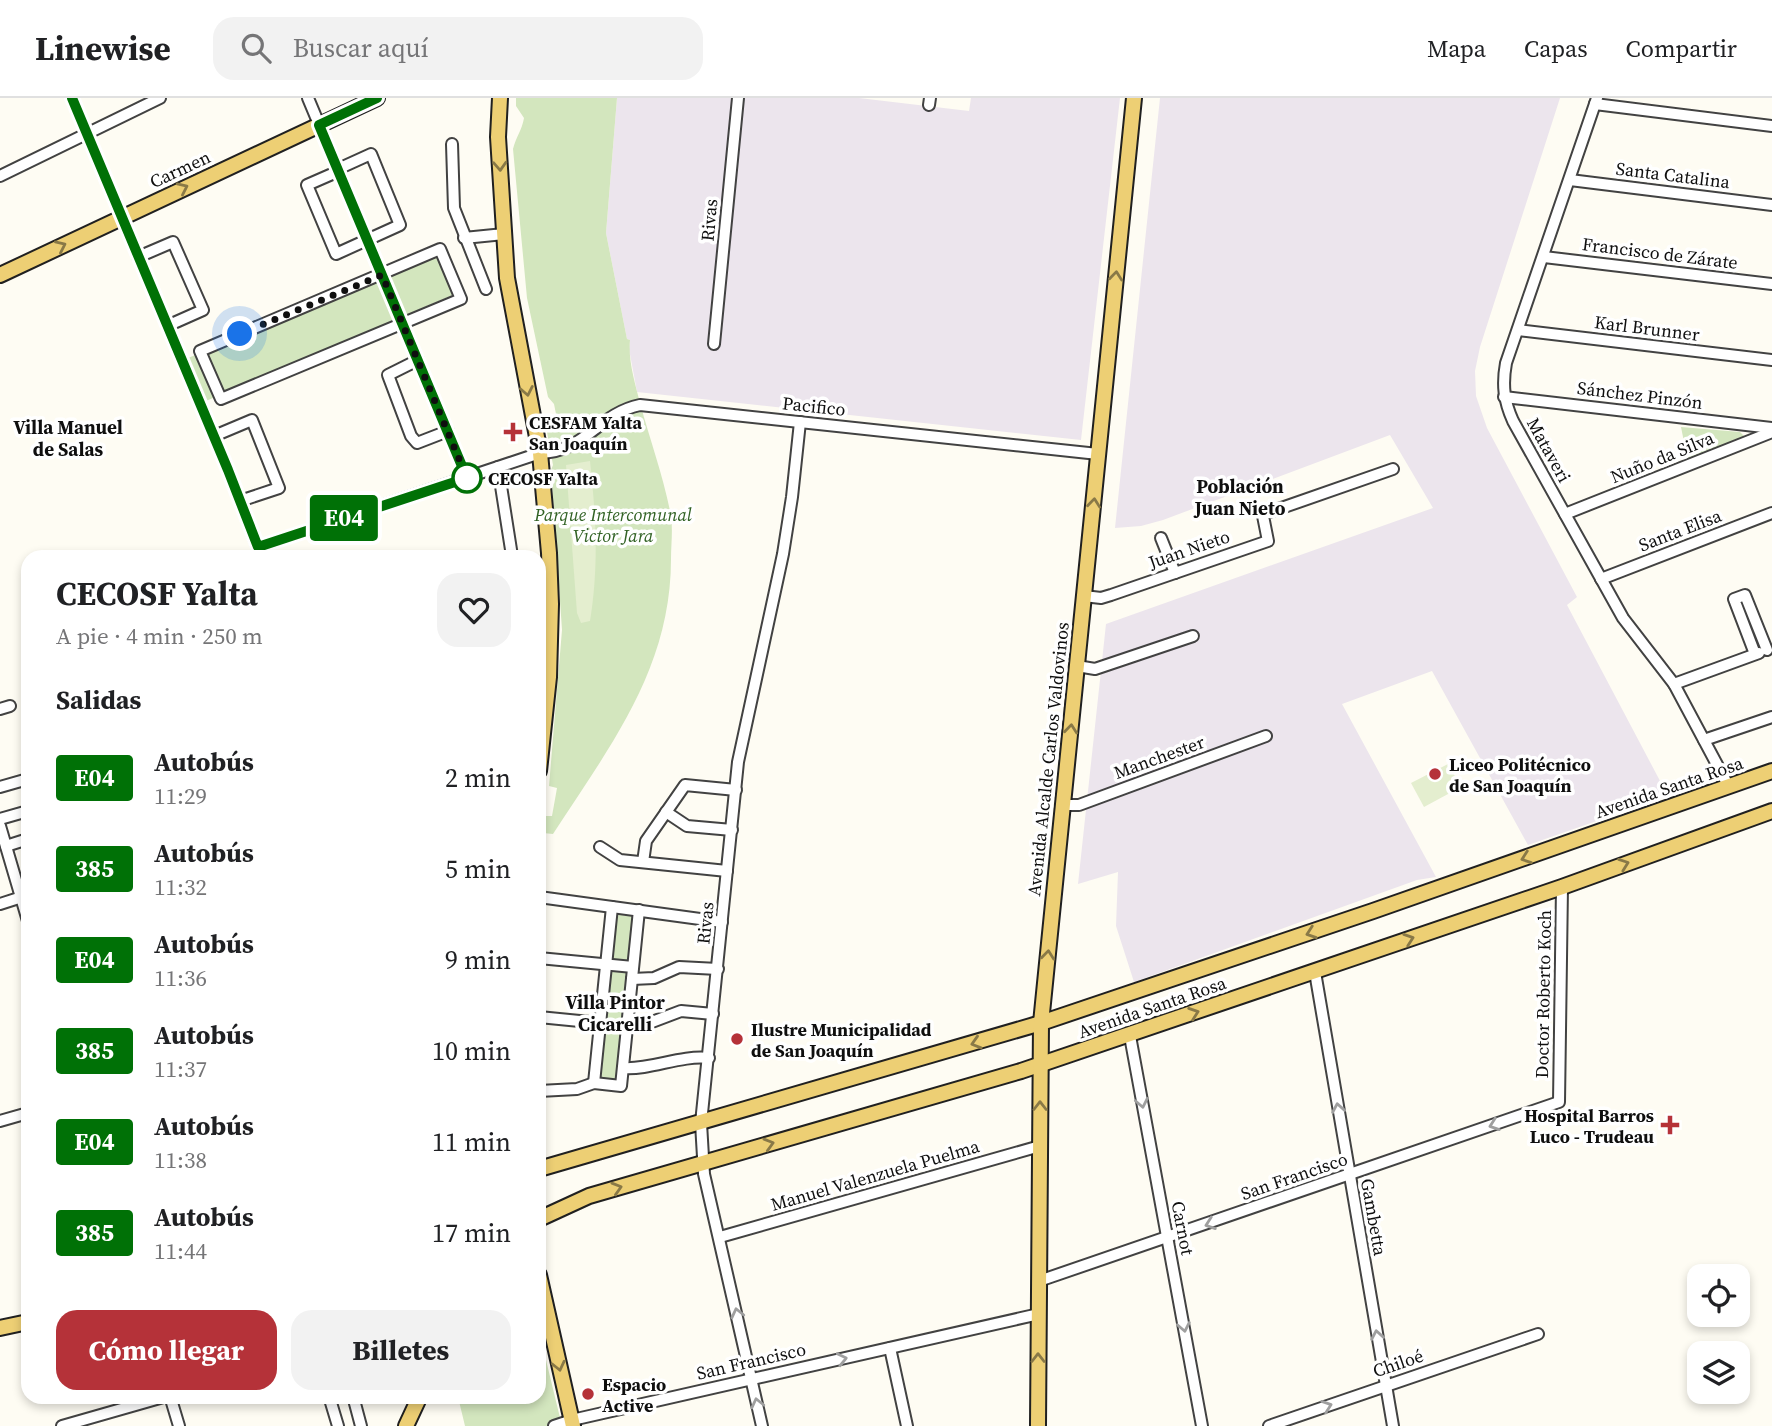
<!DOCTYPE html>
<html lang="es">
<head>
<meta charset="utf-8">
<style>
  :root { --surface:#fff; --page:#f2f2f2; --text:#202124; --muted:#757577; --line:#e0e0e0; --accent:#b53239 }
  body { margin:0; font-family:"Source Serif 4",serif; background:var(--page); color:var(--text); height:100vh; display:flex; flex-direction:column; font-size:26px; white-space:nowrap }
  * { box-sizing:border-box; margin:0 }
  p { font-size:23px; color:var(--muted) }
  .icon { flex:none; width:38px; height:38px; fill:none; stroke:currentColor; stroke-width:2; stroke-linecap:round; stroke-linejoin:round }
  .map { position:relative; flex:1; overflow:hidden }
  .panel { position:absolute; left:21px; top:452px; width:525px; height:854px; display:flex; flex-direction:column; background:var(--surface); border-radius:21px; box-shadow:0 4px 10px #0003 }
  .panel>* { flex:none }
  .badge { padding:0 14px; border-radius:5px; font-size:24px; line-height:46px }
  .buttons { position:absolute; left:1687px; top:1166px; display:grid; gap:14px }
  .buttons a { display:grid; place-items:center; width:63px; height:63px; border-radius:14px; background:var(--surface); box-shadow:0 4px 10px #0003; font-size:35px }
  .you { position:absolute; width:35px; height:35px; margin:-18px; border:5px solid #fff; border-radius:50%; background:#1a73e8; box-shadow:0 0 0 10px #1a73e833 }
  .map>.badge { position:absolute; translate:-50% -50%; box-shadow:0 0 0 4px #fff }
  h2 { padding:0 35px; font-size:26px; line-height:63px }
  .round { display:grid; place-items:center; flex:none; width:74px; height:74px; border-radius:21px; background:var(--page) }
  .headline { display:flex; align-items:center; justify-content:space-between; height:119px; padding:0 35px }
  h1 { font-size:33px; font-weight:700; line-height:52px }
  .cta { display:flex; gap:14px; margin-top:auto; padding:14px 35px }
  .cta a { flex:1; height:80px; border-radius:21px; background:var(--accent); color:#fff; font-size:28px; font-weight:700; line-height:80px; text-align:center }
  .cta a+a { background:var(--page); color:var(--text) }
  ul { padding:0; list-style:none }
  li { display:flex; align-items:center; gap:21px; height:91px; padding:0 35px }
  li div { flex:1 }
  li b { display:block; font-size:26px }
  li em { font-style:normal }
  li .badge { min-width:77px; font-weight:700; text-align:center }
  header { display:flex; align-items:center; gap:42px; box-sizing:border-box; height:98px; padding:0 35px; background:var(--surface); border-bottom:2px solid var(--line) }
  header strong { font-size:33px }
  nav { display:flex; gap:38px; margin-inline-start:auto; font-size:24px }
  .search { width:490px; height:63px; background:var(--page); display:flex; align-items:center; gap:18px; box-sizing:border-box; padding:0 24px; border-radius:21px; color:var(--muted); font-size:26px }
  .map>svg:first-child { display:block }
  .industrial { fill:#ece5ed }
  .green { fill:#d3e6be }
  .pitch { fill:#e4eecf }
  .lines { fill:none; stroke-linecap:round; stroke-linejoin:round }
  .minor-casing { stroke:#424242; stroke-width:14 }
  .major-casing { stroke:#202020; stroke-width:18 }
  .minor { stroke:#fff; stroke-width:10 }
  .major { stroke:#edcf74; stroke-width:14 }
  .oneway { stroke:#897947 }
  .oneway2 { stroke:#9f9f9f }
  .line-casing { stroke:#fff; stroke-width:16 }
  .line { stroke:#007106; stroke-width:10 }
  .walk { stroke:#0f0f0f; stroke-width:7; stroke-dasharray:0 12.6 }
  .poi-dot { fill:#b53239; stroke:#fff; stroke-width:2.5 }
  .stop-dot { fill:#fff; stroke:#007106; stroke-width:3.5 }
  .labels { text-anchor:middle; dominant-baseline:central; stroke-width:7; stroke-linejoin:round; paint-order:stroke }
  .street-label { font-size:18px; fill:#0f0f0f; stroke:#fff }
  .poi-label { font-size:18px; font-weight:bold; fill:#0f0f0f; stroke:#fff; text-anchor:start }
  .stop-label { font-size:18px; font-weight:bold; fill:#0f0f0f; stroke:#fff; text-anchor:start }
  .park-label { font-size:18px; font-style:italic; fill:#316224; stroke:#fff }
  .neighbourhood-label { font-size:19px; font-weight:bold; fill:#0f0f0f; stroke:#fff }
</style>
</head>
<body>
<header>
<strong>Linewise</strong>
<div class="search"><svg class="icon" aria-label="search" viewBox="0 0 24 24"><circle cx="10" cy="10" r="6"/><path d="M15 15l6 6"/></svg>Buscar aquí</div>
<nav><a>Mapa</a><a>Capas</a><a>Compartir</a></nav>
</header>
<div class="map">
<svg width="1772" height="1328" viewBox="0 0 1772 1328">
  <rect width="100%" height="100%" fill="#fefcf3"/>
  <g class="industrial">
    <polygon points="617,0 859,0 969,13 971,0 1120,0 1081,342 637,294 629,251 630,242 627,241 606,135"/>
    <polygon points="1160,0 1560,0 1480,249 1475,273 1476,298 1487,330 1577,499 1567,507 1668,698 1528,747 1432,573 1342,606 1436,779 1417,782 1134,884 1116,828 1118,774 1078,786 1106,526 1433,410 1390,337 1163,422 1141,428 1115,430"/>
  </g>
  <g class="green">
    <path d="M516 0H617L606 135 627 241 630 242C628 263 635 285 640 305 650 342 664 380 671 418 673 432 671 447 671 461 671 571 610 648 553 736L543 735 546 718H552L557 690 549 688 562 532 551 372 553 367 547 334 559 331 554 306 548 299 527 200 513 51C516 39 522 32 524 20L516 8Z"/>
    <polygon points="438,153 455,196 206,303 188,260 390,177"/>
    <polygon points="1681,329 1740,334 1744,338 1740,343 1688,364"/>
    <polygon points="614,816 637,819 619,986 597,983"/>
    <polygon points="539,1233 562,1328 465,1328 458,1299 539,1298"/>
  </g>
  <g class="pitch">
    <path d="M590 363C596 419 599 467 590 523L581 525 577 515 566 367Z"/>
    <polygon points="1448,666 1461,689 1424,709 1411,685"/>
  </g>
  <g class="lines">
    <defs>
      <g id="minor">
        <polyline points="72,0 228,372 261,458"/>
        <polyline points="308,0 467,380"/>
        <path d="M1597 0 1506 265C1502 287 1504 303 1513 323L1623 520 1674 586 1729 689"/>
        <polyline points="1595,6 1772,28"/>
        <polyline points="929,7 930,0"/>
        <polyline points="452,46 454,110 486,191"/>
        <polyline points="338,71 371,56 400,127 336,156 307,87 339,73"/>
        <polyline points="0,78 160,0"/>
        <polyline points="1570,82 1772,107"/>
        <polyline points="464,140 504,136"/>
        <polygon points="440,151 461,201 221,301 200,253"/>
        <polyline points="138,159 173,144 203,212 167,228"/>
        <polyline points="1544,159 1772,186"/>
        <polyline points="1518,232 1772,262"/>
        <polyline points="714,246 738,0"/>
        <polyline points="418,262 388,277 411,338 417,345 448,333"/>
        <polyline points="1504,299 1772,330"/>
        <polyline points="214,338 252,322 279,390 240,403"/>
        <polyline points="498,369 512,458"/>
        <polyline points="1565,416 1772,334"/>
        <polyline points="1161,440 1175,475"/>
        <path d="M258 449 540 355C586 354 597 316 640 307L1098 356"/>
        <polyline points="1601,481 1772,415"/>
        <polyline points="1084,498 1101,500 1111,497 1268,443 1263,418 1267,415 1393,371"/>
        <polyline points="1755,556 1734,501 1745,497 1767,552"/>
        <polyline points="1077,568 1095,571 1193,538"/>
        <polyline points="1674,586 1759,555"/>
        <polyline points="0,611 10,608"/>
        <polyline points="1704,642 1772,619"/>
        <polyline points="0,689 28,681"/>
        <polyline points="1063,707 1079,707 1266,638"/>
        <polyline points="666,714 687,728 732,732"/>
        <polyline points="0,721 28,713"/>
        <polyline points="0,728 28,823"/>
        <polyline points="6,748 28,741"/>
        <polyline points="600,749 620,762 727,773"/>
        <polyline points="643,764 646,743 685,687 736,692"/>
        <polyline points="539,799 722,824"/>
        <polyline points="0,806 25,798"/>
        <polyline points="539,860 633,869"/>
        <polyline points="1315,874 1393,1328"/>
        <polyline points="632,881 654,880 679,869 718,871"/>
        <polyline points="539,919 600,925"/>
        <polyline points="627,927 644,927 681,913 713,916"/>
        <polyline points="1130,938 1202,1328"/>
        <path d="M623 970C652 972 679 957 709 960"/>
        <polyline points="594,985 612,809"/>
        <polyline points="539,993 577,991 594,985 621,988 639,812"/>
        <polyline points="0,1023 28,1015"/>
        <polyline points="720,1139 1040,1048"/>
        <polyline points="1039,1183 1559,1004 1562,789"/>
        <polyline points="890,1250 907,1328"/>
        <polyline points="170,1298 179,1328"/>
        <polyline points="329,1298 338,1328"/>
        <polyline points="353,1298 361,1328"/>
        <polyline points="62,1328 167,1298"/>
        <polyline points="554,1328 572,1322 1039,1216"/>
        <polyline points="762,1328 704,1076 701,1025 738,664 783,456 792,399 800,324"/>
        <polyline points="1269,1328 1538,1236"/>
      </g>
      <g id="major">
        <polyline points="500,0 498,39 507,180 540,355 549,455 551,506 549,579 539,673"/>
        <polyline points="0,177 377,0"/>
        <polyline points="539,1071 1041,925 1373,813 1772,673"/>
        <polyline points="539,1121 589,1098 1021,973 1562,789 1772,713"/>
        <polyline points="539,1177 573,1328"/>
        <polyline points="0,1230 28,1224"/>
        <polyline points="406,1328 420,1298"/>
        <polyline points="1038,1328 1041,925 1134,0"/>
      </g>
    </defs>
    <use href="#minor" class="minor-casing"/>
    <use href="#major" class="major-casing"/>
    <use href="#minor" class="minor"/>
    <use href="#major" class="major"/>
  </g>
  <defs><path id="oneway-chevron" d="M-2-3.5L2.5 0L-2 3.5" fill="none" stroke-width="1.6" stroke-linecap="round" stroke-linejoin="round" transform="scale(1.75)"/></defs>
  <g class="oneway">
    <use href="#oneway-chevron" transform="translate(500 68) rotate(87)"/>
    <use href="#oneway-chevron" transform="translate(183 90) rotate(-25)"/>
    <use href="#oneway-chevron" transform="translate(61 148) rotate(-25)"/>
    <use href="#oneway-chevron" transform="translate(1116 178) rotate(-84)"/>
    <use href="#oneway-chevron" transform="translate(527 293) rotate(79)"/>
    <use href="#oneway-chevron" transform="translate(1094 405) rotate(-84)"/>
    <use href="#oneway-chevron" transform="translate(1071 631) rotate(-84)"/>
    <use href="#oneway-chevron" transform="translate(1526 760) rotate(161)"/>
    <use href="#oneway-chevron" transform="translate(1624 766) rotate(-20)"/>
    <use href="#oneway-chevron" transform="translate(1311 835) rotate(161)"/>
    <use href="#oneway-chevron" transform="translate(1409 841) rotate(-19)"/>
    <use href="#oneway-chevron" transform="translate(1048 857) rotate(-84)"/>
    <use href="#oneway-chevron" transform="translate(1194 915) rotate(-19)"/>
    <use href="#oneway-chevron" transform="translate(976 945) rotate(163)"/>
    <use href="#oneway-chevron" transform="translate(1040 1008) rotate(-90)"/>
    <use href="#oneway-chevron" transform="translate(769 1046) rotate(-16)"/>
    <use href="#oneway-chevron" transform="translate(617 1090) rotate(-17)"/>
    <use href="#oneway-chevron" transform="translate(1038 1260) rotate(-90)"/>
    <use href="#oneway-chevron" transform="translate(559 1268) rotate(77)"/>
  </g>
  <g class="oneway2">
    <use href="#oneway-chevron" transform="translate(1142 1005) rotate(79)"/>
    <use href="#oneway-chevron" transform="translate(1338 1010) rotate(-100)"/>
    <use href="#oneway-chevron" transform="translate(1494 1027) rotate(161)"/>
    <use href="#oneway-chevron" transform="translate(1210 1126) rotate(161)"/>
    <use href="#oneway-chevron" transform="translate(737 1215) rotate(-103)"/>
    <use href="#oneway-chevron" transform="translate(1184 1229) rotate(79)"/>
    <use href="#oneway-chevron" transform="translate(1377 1237) rotate(-100)"/>
    <use href="#oneway-chevron" transform="translate(842 1261) rotate(-13)"/>
    <use href="#oneway-chevron" transform="translate(757 1305) rotate(-103)"/>
    <use href="#oneway-chevron" transform="translate(1327 1308) rotate(-19)"/>
  </g>
  <g class="lines">
    <defs>
      <polyline id="line" points="72,0 228,372 258,449 467,380 319,27 377,0"/>
    </defs>
    <use href="#line" class="line-casing"/>
    <use href="#line" class="line"/>
    <polyline class="walk" points="240,236 382,177 467,380"/>
  </g>
  <g class="poi-dot">
    <path d="M509.5 323.5h7v7h7v7h-7v7h-7v-7h-7v-7h7z"/>
    <circle cx="1435" cy="676" r="7"/>
    <circle cx="737" cy="941" r="7"/>
    <path d="M1666.5 1016.5h7v7h7v7h-7v7h-7v-7h-7v-7h7z"/>
    <circle cx="588" cy="1296" r="7"/>
  </g>
  <circle class="stop-dot" cx="467" cy="380" r="14"/>
  <g class="labels">
    <g class="street-label">
      <text transform="translate(180 71) rotate(-25)">Carmen</text>
      <text transform="translate(1673 77) rotate(7)">Santa Catalina</text>
      <text transform="translate(709 122) rotate(-85)">Rivas</text>
      <text transform="translate(1660 155) rotate(7)">Francisco de Zárate</text>
      <text transform="translate(1647 230) rotate(7)">Karl Brunner</text>
      <text transform="translate(1640 297) rotate(7)">Sánchez Pinzón</text>
      <text transform="translate(814 308) rotate(6)">Pacifico</text>
      <text transform="translate(1549 352) rotate(61)">Mataveri</text>
      <text transform="translate(1662 359) rotate(-22)">Nuño da Silva</text>
      <text transform="translate(1680 432) rotate(-21)">Santa Elisa</text>
      <text transform="translate(1189 451) rotate(-19)">Juan Nieto</text>
      <text transform="translate(1159 659) rotate(-20)">Manchester</text>
      <text transform="translate(1048 661) rotate(-84)">Avenida Alcalde Carlos Valdovinos</text>
      <text transform="translate(1669 689) rotate(-19)">Avenida Santa Rosa</text>
      <text transform="translate(705 825) rotate(-84)">Rivas</text>
      <text transform="translate(1543 896) rotate(-89)">Doctor Roberto Koch</text>
      <text transform="translate(1152 909) rotate(-19)">Avenida Santa Rosa</text>
      <text transform="translate(875 1077) rotate(-16)">Manuel Valenzuela Puelma</text>
      <text transform="translate(1294 1078) rotate(-19)">San Francisco</text>
      <text transform="translate(1374 1119) rotate(80)">Gambetta</text>
      <text transform="translate(1183 1130) rotate(79)">Carnot</text>
      <text transform="translate(751 1263) rotate(-13)">San Francisco</text>
      <text transform="translate(1398 1265) rotate(-19)">Chiloé</text>
    </g>
    <g class="poi-label">
      <text x="529" y="324">CESFAM Yalta<tspan x="529" dy="21">San Joaquín</tspan></text>
      <text x="1449" y="666">Liceo Politécnico<tspan x="1449" dy="21">de San Joaquín</tspan></text>
      <text x="751" y="931">Ilustre Municipalidad<tspan x="751" dy="21">de San Joaquín</tspan></text>
      <text x="1654" y="1017" text-anchor="end">Hospital Barros<tspan x="1654" dy="21">Luco - Trudeau</tspan></text>
      <text x="602" y="1286">Espacio<tspan x="602" dy="21">Active</tspan></text>
    </g>
    <g class="stop-label">
      <text x="488" y="380">CECOSF Yalta</text>
    </g>
    <g class="park-label">
      <text x="613" y="416">Parque Intercomunal<tspan x="613" dy="21">Victor Jara</tspan></text>
    </g>
    <g class="neighbourhood-label">
      <text x="68" y="329">Villa Manuel<tspan x="68" dy="22">de Salas</tspan></text>
      <text x="1240" y="388">Población<tspan x="1240" dy="22">Juan Nieto</tspan></text>
      <text x="615" y="904">Villa Pintor<tspan x="615" dy="22">Cicarelli</tspan></text>
    </g>
  </g>
</svg>
<div class="buttons">
<a><svg class="icon" aria-label="locate" viewBox="0 0 24 24"><circle cx="12" cy="12" r="6"/><path d="M12 2v4M12 18v4M2 12h4M18 12h4"/></svg></a>
<a><svg class="icon" aria-label="layers" viewBox="0 0 24 24"><path d="M12 4l9 5-9 5-9-5zM3 14l9 5 9-5"/></svg></a>
</div>
<div class="you" style="left:240px;top:236px"></div>
<b class="badge" style="left:344px;top:420px;background:#007106;color:#fff">E04</b>
<section class="panel">
<div class="headline"><div><h1>CECOSF Yalta</h1><p>A pie · 4 min · 250 m</p></div><a class="round"><svg class="icon" aria-label="heart" viewBox="0 0 24 24"><path d="M12 20l-8-8c-3-5 5-10 8-4 3-6 11-1 8 4z"/></svg></a></div>
<h2>Salidas</h2>
<ul>
<li><span class="badge" style="background:#007106;color:#fff">E04</span><div><b>Autobús</b><p>11:29</p></div><em>2 min</em></li>
<li><span class="badge" style="background:#007106;color:#fff">385</span><div><b>Autobús</b><p>11:32</p></div><em>5 min</em></li>
<li><span class="badge" style="background:#007106;color:#fff">E04</span><div><b>Autobús</b><p>11:36</p></div><em>9 min</em></li>
<li><span class="badge" style="background:#007106;color:#fff">385</span><div><b>Autobús</b><p>11:37</p></div><em>10 min</em></li>
<li><span class="badge" style="background:#007106;color:#fff">E04</span><div><b>Autobús</b><p>11:38</p></div><em>11 min</em></li>
<li><span class="badge" style="background:#007106;color:#fff">385</span><div><b>Autobús</b><p>11:44</p></div><em>17 min</em></li>
</ul>
<div class="cta"><a>Cómo llegar</a><a>Billetes</a></div>
</section>
</div>
</body>
</html>
